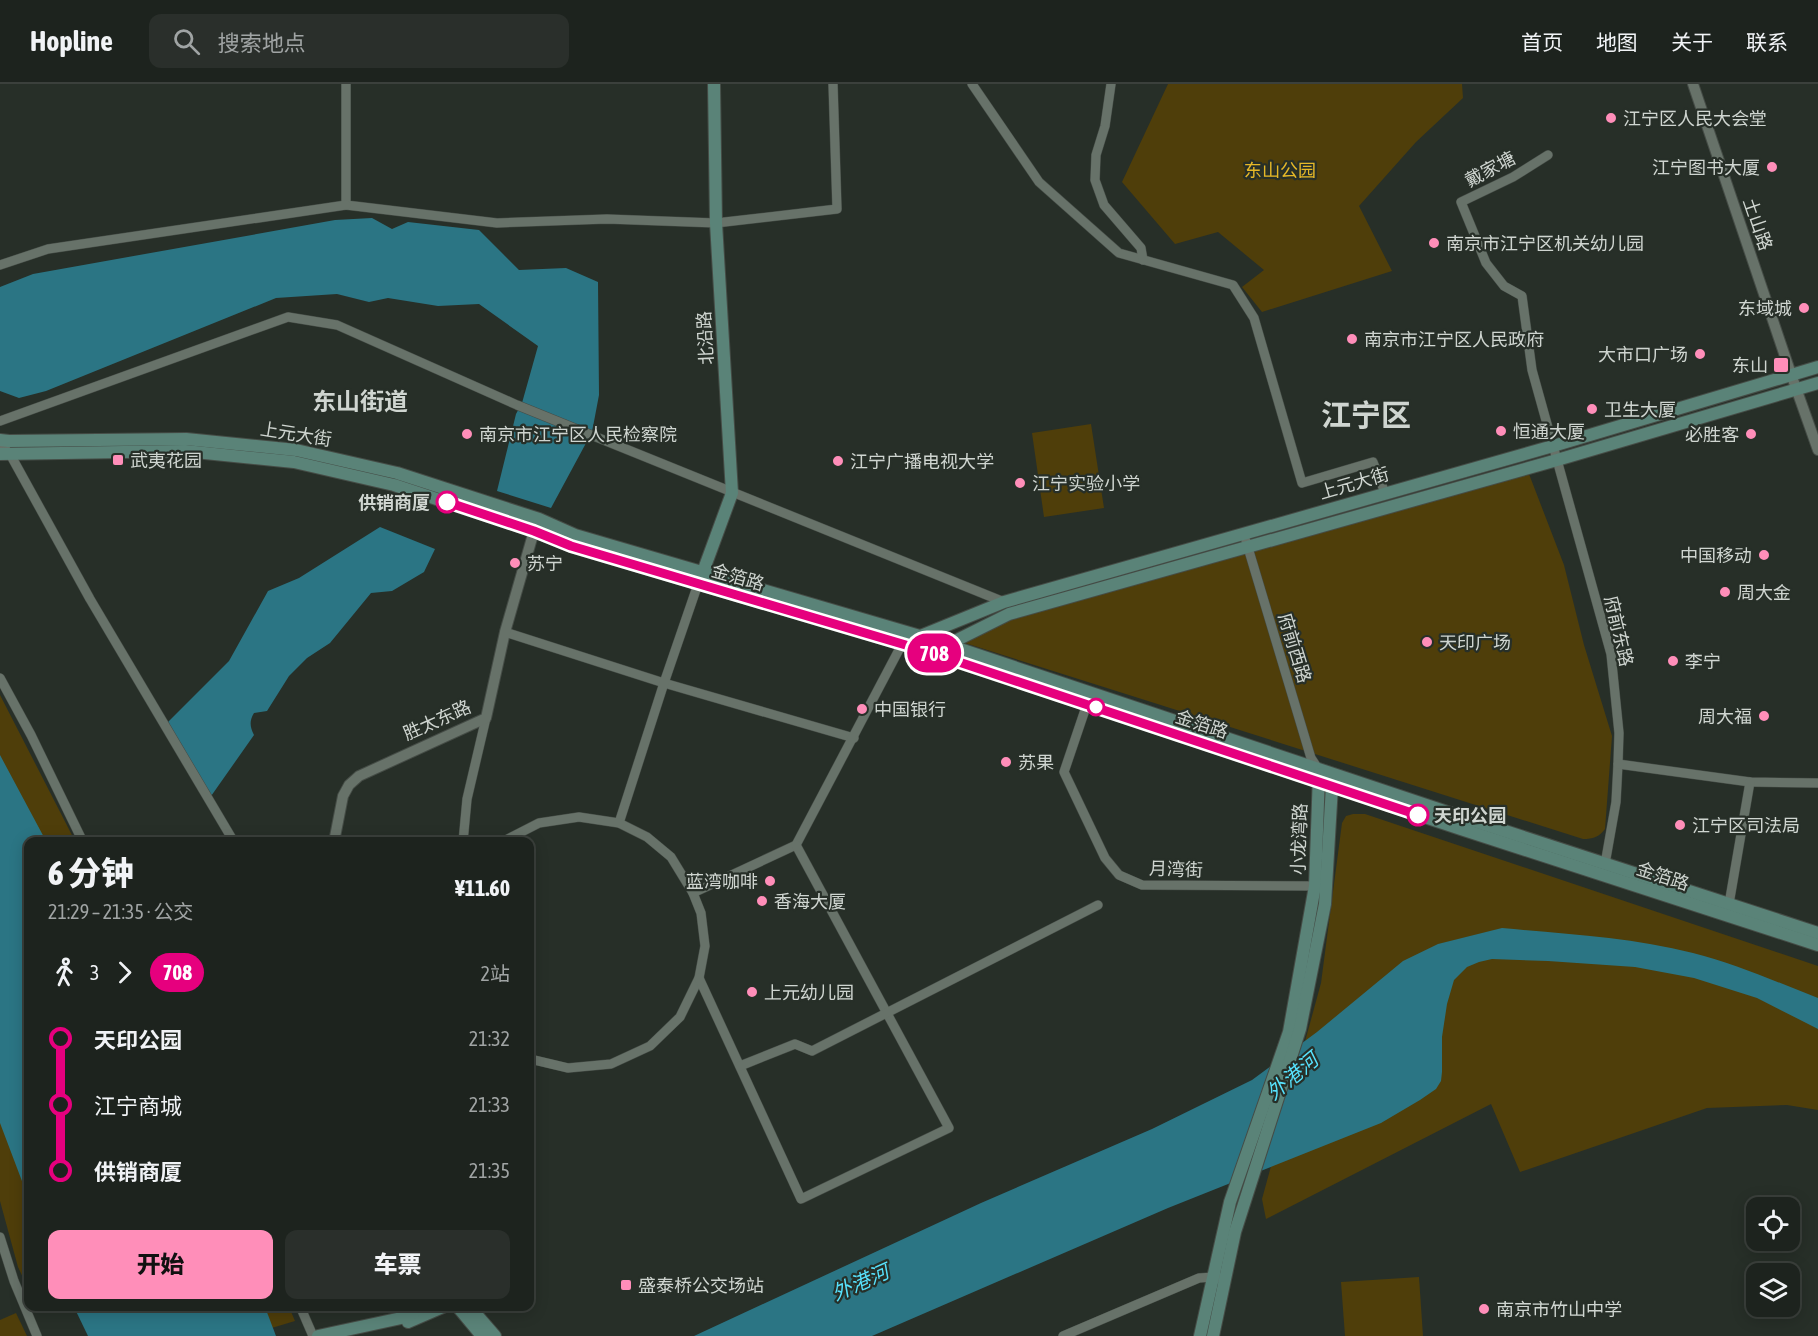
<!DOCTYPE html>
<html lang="zh">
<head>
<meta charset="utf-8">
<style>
  :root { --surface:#1d231e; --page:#2a2f2b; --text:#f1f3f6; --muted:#a0a4a4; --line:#3b403c; --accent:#ff8eb9 }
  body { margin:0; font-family:"Asap Condensed","Noto Sans SC",sans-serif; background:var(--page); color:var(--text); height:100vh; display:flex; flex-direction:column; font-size:22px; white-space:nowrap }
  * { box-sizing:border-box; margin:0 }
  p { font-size:20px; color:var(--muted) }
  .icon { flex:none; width:33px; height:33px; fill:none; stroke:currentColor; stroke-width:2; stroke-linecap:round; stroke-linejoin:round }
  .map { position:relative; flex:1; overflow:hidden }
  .sheet { position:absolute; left:24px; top:753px; width:510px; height:474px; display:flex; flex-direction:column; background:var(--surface); border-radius:12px; box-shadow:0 3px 15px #0003,0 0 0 2px var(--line) }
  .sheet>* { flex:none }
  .badge { padding:0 12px; border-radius:20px; font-size:21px; line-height:39px }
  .buttons { position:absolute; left:1746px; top:1113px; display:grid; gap:12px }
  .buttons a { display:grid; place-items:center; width:54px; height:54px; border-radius:12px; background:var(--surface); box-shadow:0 3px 15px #0003,0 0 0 2px var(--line); font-size:30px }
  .map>.badge { position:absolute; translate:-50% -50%; box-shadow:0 0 0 3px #fff }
  .legs { display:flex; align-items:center; gap:9px; height:66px; padding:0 24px; font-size:20px }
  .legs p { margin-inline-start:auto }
  .summary { display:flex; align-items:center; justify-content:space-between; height:102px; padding:0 24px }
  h1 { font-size:33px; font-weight:800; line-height:45px }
  .cta { display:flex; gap:12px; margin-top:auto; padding:12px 24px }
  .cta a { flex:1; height:69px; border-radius:12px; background:var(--accent); color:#111; font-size:24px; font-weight:800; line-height:69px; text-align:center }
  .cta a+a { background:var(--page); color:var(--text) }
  ul { padding:0 24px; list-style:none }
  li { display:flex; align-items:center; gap:21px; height:66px; font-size:22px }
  li i { display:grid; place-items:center; width:9px; height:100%; margin:0 8px; background:currentColor }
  li i::after { content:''; width:15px; height:15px; margin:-8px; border:4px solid; border-radius:50%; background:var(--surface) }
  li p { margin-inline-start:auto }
  li:first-child i { background:linear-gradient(#0000 50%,currentColor 0) }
  li:last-child i { background:linear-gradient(currentColor 50%,#0000 0) }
  header { display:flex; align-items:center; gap:36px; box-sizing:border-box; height:84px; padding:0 30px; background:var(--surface); border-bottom:2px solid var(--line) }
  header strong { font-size:28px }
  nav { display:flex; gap:33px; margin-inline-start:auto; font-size:21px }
  .search { width:420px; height:54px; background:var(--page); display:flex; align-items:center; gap:15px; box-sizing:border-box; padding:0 21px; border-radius:12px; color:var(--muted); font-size:22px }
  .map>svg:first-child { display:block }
  .green { fill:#4f3e0a }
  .water { fill:#2b7584 }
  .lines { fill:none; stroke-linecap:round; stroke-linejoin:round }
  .minor-casing { stroke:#454c46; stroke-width:10 }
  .tertiary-casing { stroke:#454c46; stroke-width:12 }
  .secondary-casing { stroke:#454c46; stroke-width:14 }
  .minor { stroke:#677269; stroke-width:9 }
  .tertiary { stroke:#677269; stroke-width:10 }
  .secondary { stroke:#5a8378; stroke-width:12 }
  .line-1-casing { stroke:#fff; stroke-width:14 }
  .line-1 { stroke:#e6007e; stroke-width:9 }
  .poi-dot { fill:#ff8eb9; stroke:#272f28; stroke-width:2 }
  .stop-1-dot { fill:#fff; stroke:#e6007e; stroke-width:3 }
  .labels { text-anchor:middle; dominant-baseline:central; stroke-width:4.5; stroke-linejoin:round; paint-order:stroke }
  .poi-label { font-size:18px; fill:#cfd5d0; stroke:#272f28; text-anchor:start }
  .street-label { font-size:18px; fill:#cfd5d0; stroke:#272f28 }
  .park-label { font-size:18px; fill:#e6b827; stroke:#272f28 }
  .stop-label { font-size:18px; font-weight:bold; fill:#cfd5d0; stroke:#272f28; text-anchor:end }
  .water-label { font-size:20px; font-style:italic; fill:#57e2fd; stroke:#272f28 }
  .district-label { font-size:24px; font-weight:bold; fill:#cfd5d0; stroke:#272f28 }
  .town-label { font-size:30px; font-weight:bold; fill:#cfd5d0; stroke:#272f28 }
</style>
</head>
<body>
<header>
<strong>Hopline</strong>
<div class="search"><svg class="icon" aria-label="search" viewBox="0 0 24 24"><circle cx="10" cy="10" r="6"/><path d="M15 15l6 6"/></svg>搜索地点</div>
<nav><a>首页</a><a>地图</a><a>关于</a><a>联系</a></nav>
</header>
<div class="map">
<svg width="1818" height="1252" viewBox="0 0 1818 1252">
  <rect width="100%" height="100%" fill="#272f28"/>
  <g class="green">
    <polygon points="1168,0 1462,0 1463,14 1416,58 1359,122 1392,187 1262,228 1242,203 1264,186 1218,148 1175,160 1122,98"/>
    <polygon points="1091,340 1104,424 1044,433 1032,349"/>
    <path d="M1529 390 1564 481 1584 561 1612 652 1605 745C1599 753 1593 755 1583 755L965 559 1010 535Z"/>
    <polygon points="0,611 75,757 28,758 28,1144 25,1145 28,1156 28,1204 18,1183 0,1117"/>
    <polygon points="1353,730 1365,730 1818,882 1818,1026 1787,1021 1707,1024 1520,1088 1491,1020 1266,1135 1262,1115 1321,899 1342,739 1346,732"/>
    <polygon points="1419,1193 1423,1252 1345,1252 1341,1198"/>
    <polygon points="256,1223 289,1223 295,1237 265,1246"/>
    <polygon points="16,1229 27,1252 0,1252 0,1236"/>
  </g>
  <g class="water">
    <polygon points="372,134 392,145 408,138 479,146 519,186 566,184 598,198 599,311 592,348 551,424 497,407 516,330 522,319 538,262 479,220 438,222 388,214 369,218 337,210 276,214 46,307 19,314 0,307 0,203 33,190 335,136"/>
    <path d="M380 443 435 465 424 488 392 507 371 509 330 559 307 574 289 592 267 627 254 629C249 637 250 643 254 651L209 715 165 641 229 577 268 507 299 494Z"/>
    <polygon points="0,671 46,757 28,758 28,1113 0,1039"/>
    <path d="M1502 844C1565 850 1631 853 1693 869 1736 880 1777 898 1818 914V945L1757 914 1694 894 1635 883 1548 877 1492 875 1479 878 1467 883 1454 896 1447 920 1442 953V988L1441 997 1436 1005 1420 1016 1381 1039 1168 1124 872 1252H694L981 1119 1152 1045 1252 996 1317 948 1403 877 1438 860Z"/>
    <polygon points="74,1223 265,1223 276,1252 88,1252"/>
  </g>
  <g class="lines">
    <defs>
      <g id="minor">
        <polyline points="346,0 346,121 497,139 607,135 716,139 837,125 833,0"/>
        <polyline points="972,0 1039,98 1119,169 1233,201 1254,234 1302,399 1373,378 1385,409"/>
        <polyline points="1111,0 1105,42 1096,71 1095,96 1104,121 1141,164 1143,176"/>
        <polyline points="1548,71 1513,93 1461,118 1486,179 1504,202 1522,212 1532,286 1611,570 1619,649 1618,680 1616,718 1605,780"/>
        <polyline points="0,181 48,165 346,121"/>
        <polyline points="0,337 288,233 337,241 517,321 1004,518"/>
        <polyline points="0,360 10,370 90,515 234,758"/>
        <polyline points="1246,457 1311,674 1319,686"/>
        <polyline points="505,548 664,599 854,654"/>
        <polyline points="0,594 31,651 83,758"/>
        <polyline points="1087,620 1064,688 1105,774 1119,791 1142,801 1315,802"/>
        <polyline points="1618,680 1750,698 1818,699"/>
        <polyline points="619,739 664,599 698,500"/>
        <polyline points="463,758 467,715 486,634"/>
        <polyline points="502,758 539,739 579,733 619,739 647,753 671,773 693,809 701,829 705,862 699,894 680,933 650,962 611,980 568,984 530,975"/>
        <polyline points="693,809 796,761 902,560"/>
        <polyline points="1729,820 1750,698"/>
        <polyline points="699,894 801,1115 949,1044 796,761"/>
        <polyline points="740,982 795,960 812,967 1098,821"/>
        <polyline points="0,1153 14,1197 37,1252"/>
        <polyline points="300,1222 313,1252"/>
        <polyline points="1063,1252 1199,1194 1213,1193 1219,1194"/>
      </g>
      <g id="tertiary">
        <polyline points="1693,0 1791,290 1818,366"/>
        <polyline points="334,758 343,712 349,701 359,692 486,634 505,548 534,447"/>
      </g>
      <g id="secondary">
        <polyline points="0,356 9,357 186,355 296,366 397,389 539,435 575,451 930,555 1465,734 1818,849"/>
        <polyline points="0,370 185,367 294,378 394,401 534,447 571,462 926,567 1461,745 1818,861"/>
        <polyline points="700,496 732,409 716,139 714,0"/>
        <polyline points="918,553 1004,518 1553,362 1818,283"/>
        <polyline points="945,562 1009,530 1557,376 1818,299"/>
        <polyline points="457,1222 482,1252"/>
        <polyline points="469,1222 495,1252"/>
        <polyline points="408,1238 445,1222"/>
        <polyline points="318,1252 406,1233 423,1222"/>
        <polyline points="1200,1252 1230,1118 1289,948 1315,802 1319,690"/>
        <polyline points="1213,1252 1235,1148 1300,945 1325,820 1332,702 1327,696"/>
      </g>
    </defs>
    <use href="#minor" class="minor-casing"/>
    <use href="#tertiary" class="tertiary-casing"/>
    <use href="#secondary" class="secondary-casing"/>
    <use href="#minor" class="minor"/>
    <use href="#tertiary" class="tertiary"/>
    <use href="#secondary" class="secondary"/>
  </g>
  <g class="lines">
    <defs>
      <polyline id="line-1" points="447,418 534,447 571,462 926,567 1418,731"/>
    </defs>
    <use href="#line-1" class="line-1-casing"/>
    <use href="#line-1" class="line-1"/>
  </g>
  <g class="poi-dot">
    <circle cx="1611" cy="34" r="6"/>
    <circle cx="1772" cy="83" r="6"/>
    <circle cx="1434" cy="159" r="6"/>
    <circle cx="1804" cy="224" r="6"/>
    <circle cx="1352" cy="255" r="6"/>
    <circle cx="1700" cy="270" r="6"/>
    <rect x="1773" y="273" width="16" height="16" rx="3"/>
    <circle cx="1592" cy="325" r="6"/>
    <circle cx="1501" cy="347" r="6"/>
    <circle cx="467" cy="350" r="6"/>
    <circle cx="1751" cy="350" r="6"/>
    <rect x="112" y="370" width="12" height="12" rx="3"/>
    <circle cx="838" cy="377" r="6"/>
    <circle cx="1020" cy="399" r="6"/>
    <circle cx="1764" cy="471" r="6"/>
    <circle cx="515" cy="479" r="6"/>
    <circle cx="1725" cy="508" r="6"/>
    <circle cx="1427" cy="558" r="6"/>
    <circle cx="1673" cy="577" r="6"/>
    <circle cx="862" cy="625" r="6"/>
    <circle cx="1764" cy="632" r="6"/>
    <circle cx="1006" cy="678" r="6"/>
    <circle cx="1680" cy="741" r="6"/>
    <circle cx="770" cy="797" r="6"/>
    <circle cx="762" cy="817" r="6"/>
    <circle cx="752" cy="908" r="6"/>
    <rect x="620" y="1195" width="12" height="12" rx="3"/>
    <circle cx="1484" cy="1225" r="6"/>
  </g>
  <g class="stop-1-dot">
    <circle cx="447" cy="418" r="10"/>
    <circle cx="1096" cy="623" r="8"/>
    <circle cx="1418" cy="731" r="10"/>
  </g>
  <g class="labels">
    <g class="poi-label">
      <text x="1623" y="34">江宁区人民大会堂</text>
      <text x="1760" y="83" text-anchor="end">江宁图书大厦</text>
      <text x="1446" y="159">南京市江宁区机关幼儿园</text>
      <text x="1792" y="224" text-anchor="end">东域城</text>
      <text x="1364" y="255">南京市江宁区人民政府</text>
      <text x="1688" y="270" text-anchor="end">大市口广场</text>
      <text x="1768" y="281" text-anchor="end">东山</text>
      <text x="1604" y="325">卫生大厦</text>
      <text x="1513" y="347">恒通大厦</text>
      <text x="479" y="350">南京市江宁区人民检察院</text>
      <text x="1739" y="350" text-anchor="end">必胜客</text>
      <text x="130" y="376">武夷花园</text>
      <text x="850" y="377">江宁广播电视大学</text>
      <text x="1032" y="399">江宁实验小学</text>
      <text x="1752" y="471" text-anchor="end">中国移动</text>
      <text x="527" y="479">苏宁</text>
      <text x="1737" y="508">周大金</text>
      <text x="1439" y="558">天印广场</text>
      <text x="1685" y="577">李宁</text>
      <text x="874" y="625">中国银行</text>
      <text x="1752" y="632" text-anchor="end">周大福</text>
      <text x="1018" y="678">苏果</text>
      <text x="1692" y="741">江宁区司法局</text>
      <text x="758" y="797" text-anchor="end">蓝湾咖啡</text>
      <text x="774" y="817">香海大厦</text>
      <text x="764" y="908">上元幼儿园</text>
      <text x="638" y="1201">盛泰桥公交场站</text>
      <text x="1496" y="1225">南京市竹山中学</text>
    </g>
    <g class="street-label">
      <text transform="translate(1490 85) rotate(-28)">戴家塘</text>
      <text transform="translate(1758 140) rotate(71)">土山路</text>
      <text transform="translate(705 254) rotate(-93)">北沿路</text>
      <text transform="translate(296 350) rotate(9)">上元大街</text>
      <text transform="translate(1354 399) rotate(-16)">上元大街</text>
      <text transform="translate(738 493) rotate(16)">金箔路</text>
      <text transform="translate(1619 547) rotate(77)">府前东路</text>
      <text transform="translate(1295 564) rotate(73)">府前西路</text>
      <text transform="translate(437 636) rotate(-24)">胜太东路</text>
      <text transform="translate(1202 640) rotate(18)">金箔路</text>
      <text transform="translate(1299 755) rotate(-88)">小龙湾路</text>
      <text transform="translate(1176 785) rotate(2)">月湾街</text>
      <text transform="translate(1663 792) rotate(18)">金箔路</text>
    </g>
    <g class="park-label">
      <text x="1280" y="86">东山公园</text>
    </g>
    <g class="stop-label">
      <text x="430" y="418">供销商厦</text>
      <text x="1434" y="731" text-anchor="start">天印公园</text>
    </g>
    <g class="water-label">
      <text transform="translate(1292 992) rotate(-40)">外港河</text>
      <text transform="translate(860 1198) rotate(-24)">外港河</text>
    </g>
    <g class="district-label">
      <text x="360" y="317">东山街道</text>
    </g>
    <g class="town-label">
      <text x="1366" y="331">江宁区</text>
    </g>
  </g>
</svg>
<div class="buttons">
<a><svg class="icon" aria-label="locate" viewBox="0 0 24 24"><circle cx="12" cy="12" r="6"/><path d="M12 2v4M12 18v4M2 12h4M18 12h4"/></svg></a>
<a><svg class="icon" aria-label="layers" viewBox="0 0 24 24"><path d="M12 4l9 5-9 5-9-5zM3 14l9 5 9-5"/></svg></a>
</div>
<b class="badge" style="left:934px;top:569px;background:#e6007e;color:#fff">708</b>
<section class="sheet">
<div class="summary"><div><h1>6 分钟</h1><p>21:29 – 21:35 · 公交</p></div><b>¥11.60</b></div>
<div class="legs"><svg class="icon" aria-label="walk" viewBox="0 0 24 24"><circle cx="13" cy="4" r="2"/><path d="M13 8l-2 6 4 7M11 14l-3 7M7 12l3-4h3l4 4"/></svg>3<svg class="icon" aria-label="forward" viewBox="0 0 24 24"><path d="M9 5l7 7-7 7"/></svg><b class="badge" style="background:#e6007e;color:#fff">708</b><p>2站</p></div>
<ul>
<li><i style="color:#e6007e"></i><b>天印公园</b><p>21:32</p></li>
<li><i style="color:#e6007e"></i><span>江宁商城</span><p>21:33</p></li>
<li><i style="color:#e6007e"></i><b>供销商厦</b><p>21:35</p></li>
</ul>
<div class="cta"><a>开始</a><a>车票</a></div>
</section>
</div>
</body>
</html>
